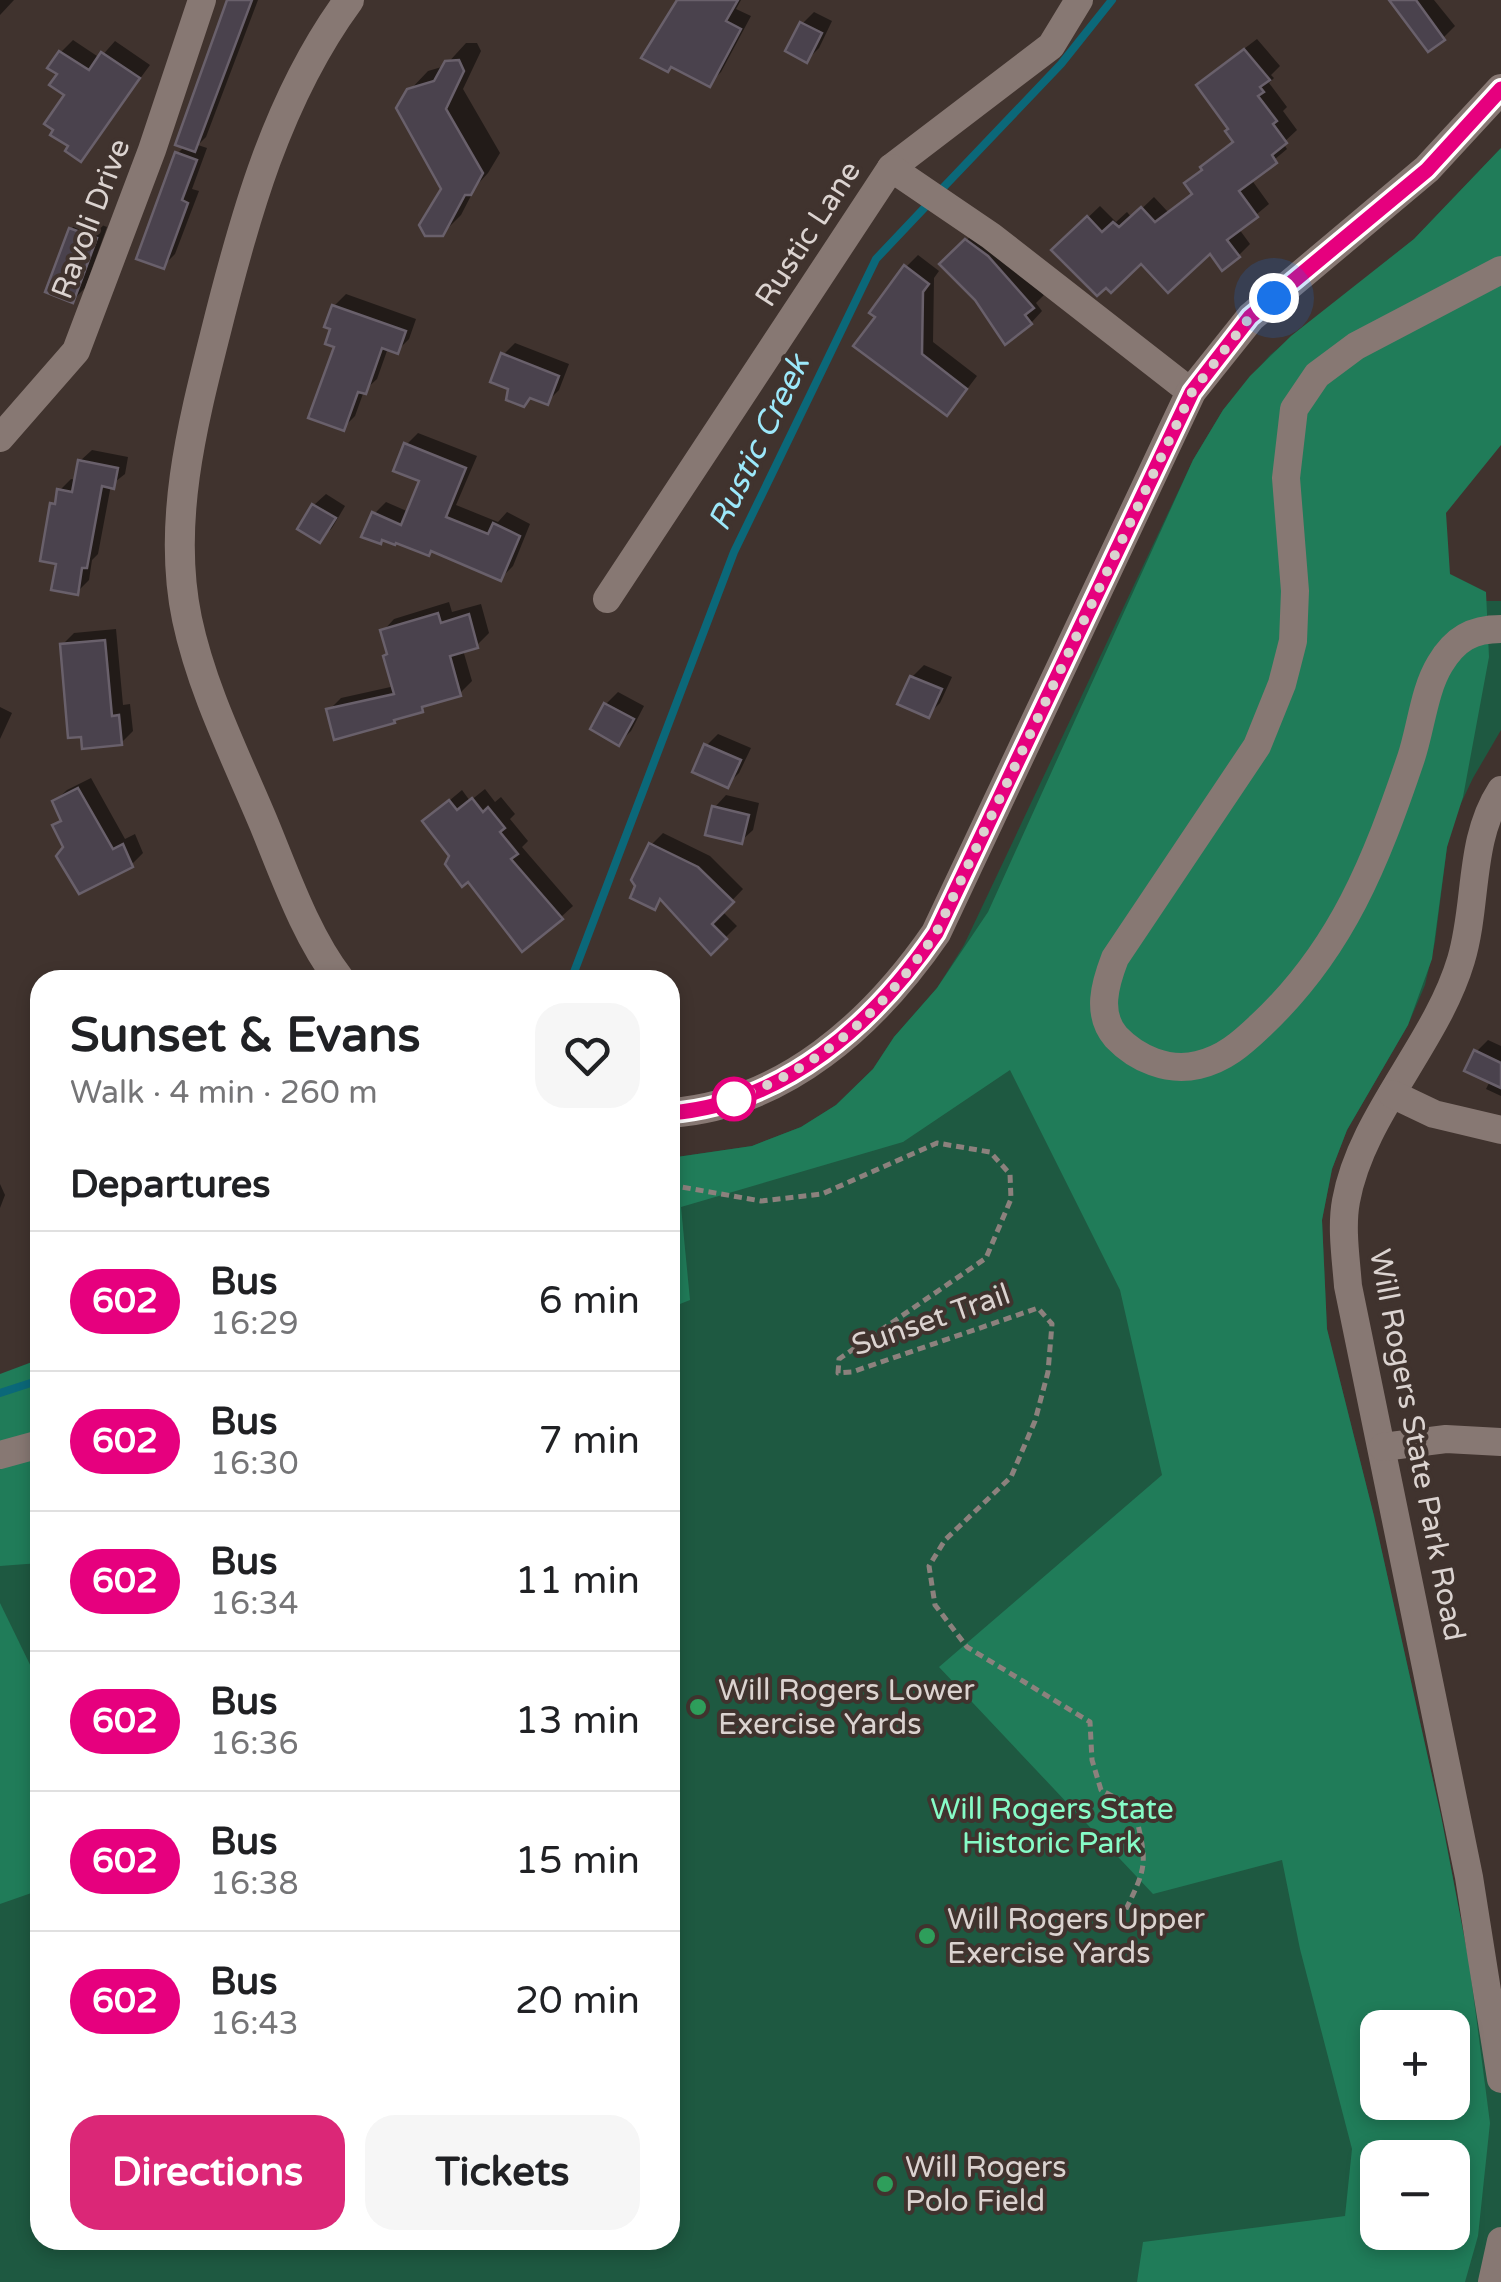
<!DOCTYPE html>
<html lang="en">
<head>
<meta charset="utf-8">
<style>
  :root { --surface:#fff; --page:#f6f6f6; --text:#202124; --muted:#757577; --line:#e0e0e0; --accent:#db2777 }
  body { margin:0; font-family:"Varela Round",sans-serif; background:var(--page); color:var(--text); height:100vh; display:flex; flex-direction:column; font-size:38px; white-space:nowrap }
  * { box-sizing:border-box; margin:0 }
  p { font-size:32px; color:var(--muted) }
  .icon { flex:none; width:55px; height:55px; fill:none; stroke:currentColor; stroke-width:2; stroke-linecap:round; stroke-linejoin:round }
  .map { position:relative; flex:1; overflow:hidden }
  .side { position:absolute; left:30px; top:970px; width:650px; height:1280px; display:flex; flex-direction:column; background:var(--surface); border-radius:30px; box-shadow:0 5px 15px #0003 }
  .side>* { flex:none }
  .badge { padding:0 20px; border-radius:32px; font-size:35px; line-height:65px }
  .buttons { position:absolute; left:1360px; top:2010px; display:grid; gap:20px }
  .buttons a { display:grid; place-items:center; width:110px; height:110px; border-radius:20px; background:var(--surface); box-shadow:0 5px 15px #0003; font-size:50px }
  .you { position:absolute; width:50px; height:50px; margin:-25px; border:8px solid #fff; border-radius:50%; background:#1a73e8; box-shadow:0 0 0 15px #1a73e833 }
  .map>.badge { position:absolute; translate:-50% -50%; box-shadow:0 0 0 5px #fff }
  h2 { padding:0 40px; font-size:38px; line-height:90px }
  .round { display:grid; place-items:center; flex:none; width:105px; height:105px; border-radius:30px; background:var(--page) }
  .summary { display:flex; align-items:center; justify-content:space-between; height:170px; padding:0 40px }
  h1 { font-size:48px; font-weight:800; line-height:75px }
  .button { display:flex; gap:20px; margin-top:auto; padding:20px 40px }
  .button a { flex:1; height:115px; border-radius:30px; background:var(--accent); color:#fff; font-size:40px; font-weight:800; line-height:115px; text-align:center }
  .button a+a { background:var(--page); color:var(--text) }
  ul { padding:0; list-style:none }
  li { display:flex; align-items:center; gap:30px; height:140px; padding:0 40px; border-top:2px solid var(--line) }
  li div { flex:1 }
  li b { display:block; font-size:38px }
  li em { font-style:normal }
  li .badge { min-width:110px; font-weight:700; text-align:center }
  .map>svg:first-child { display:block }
  .green { fill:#1e5941; fill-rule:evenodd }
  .forest { fill:#207c59; fill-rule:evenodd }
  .shadow { fill:#0007 }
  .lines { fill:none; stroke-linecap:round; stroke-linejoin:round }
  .stream { stroke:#0b6879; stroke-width:8 }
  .building { fill:#4a424d; stroke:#69606b; stroke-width:2.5 }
  .path { stroke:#8c817d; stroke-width:5; stroke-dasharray:8 5; stroke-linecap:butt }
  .street { stroke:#877873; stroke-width:28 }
  .secondary { stroke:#877873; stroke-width:30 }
  .line-casing { stroke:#fff; stroke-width:22 }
  .line { stroke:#e6007e; stroke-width:15 }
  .walk { stroke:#dbd3d0; stroke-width:10; stroke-dasharray:0 18 }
  .stop-dot { fill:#fff; stroke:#e6007e; stroke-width:5 }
  .leisure-dot { fill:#2e9e5b; stroke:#40332e; stroke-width:4 }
  .labels { text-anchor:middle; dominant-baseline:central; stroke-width:8; stroke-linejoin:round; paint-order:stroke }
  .street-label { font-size:30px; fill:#dbd3d0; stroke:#40332e }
  .poi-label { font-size:30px; fill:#dbd3d0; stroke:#40332e; text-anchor:start }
  .park-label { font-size:30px; fill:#86fcc7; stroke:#40332e }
  .water-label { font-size:32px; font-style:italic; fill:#9ce8fa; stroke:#40332e }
</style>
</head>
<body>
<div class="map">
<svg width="1501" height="2282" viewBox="0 0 1501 2282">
  <rect width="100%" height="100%" fill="#40332e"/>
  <path class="green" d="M1501 148 1344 491 1476 601H1501V730L1473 778 1454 818 1447 847 1435 942 1425 985 1408 1025 1347 1130 1332 1169 1322 1220 1327 1329 1374 1516 1441 1816 1469 1962 1501 2039V2282H0V1483L40 1476V2240H670V1158L752 1146 801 1127 836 1105 873 1069 894 1037 937 988 964 945 1193 460 1223 410 1270 355 1414 239ZM1378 2028H1452V2102H1378ZM1378 2158H1452V2232H1378Z"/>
  <g class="forest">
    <path d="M1501 148V445L1446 513 1450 574 1486 592 1489 657 1463 797 1447 847 1432 959 1408 1025 1347 1130 1332 1169 1322 1220 1327 1329 1374 1516 1441 1816 1469 1962 1490 2123 1478 2236 1465 2282H1137L1143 2242 1345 2216 1352 2149 1300 1949 1282 1860 1153 1894 939 1667 1162 1475 1120 1290 1010 1070 903 1142 681 1207 690 1300 670 1308V1158L752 1146 801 1127 836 1105 873 1069 894 1037 937 988 988 912 1193 460 1223 410 1250 376 1291 336 1414 239ZM1378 2028H1452V2102H1378ZM1378 2158H1452V2232H1378Z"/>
    <polygon points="40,1359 40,1563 0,1566 0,1374"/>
    <polygon points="0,1603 36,1677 40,1694 40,1890 0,1904"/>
  </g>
  <g class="shadow">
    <polygon points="0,0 14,0 0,15"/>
    <polygon points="230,0 258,0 206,137 198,145 207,148 192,189 199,191 175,254 163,266 177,154 185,146"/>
    <polygon points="679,0 741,0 736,9 751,16 721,72 709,84"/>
    <polygon points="1392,0 1434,0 1455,26 1443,38"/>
    <polygon points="814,12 832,21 819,48 807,60 802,24"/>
    <polygon points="1257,39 1280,66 1271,75 1274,78 1269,83 1287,107 1283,111 1297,130 1283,143 1287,149 1251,179 1269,204 1239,229 1250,244 1239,255 1210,251 1141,261 1054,250 1100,206 1116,222 1127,212 1132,218 1154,197 1168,212 1194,192 1188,183 1215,155 1235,140 1211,74"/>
    <polygon points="73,40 100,58 115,41 150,65 81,159 60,73 61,52"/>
    <polygon points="466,43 477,43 481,51 463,89 500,153 488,173 476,186 461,215 442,234 444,189 409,91 428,71 445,66"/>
    <polygon points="83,218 107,227 85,288 73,300 71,229"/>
    <polygon points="978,229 1044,295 1036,303 1042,311 1031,323 977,299 943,264"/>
    <polygon points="918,255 939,271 934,278 933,342 977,376 958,401 878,317 906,267"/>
    <polygon points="346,294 416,319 409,339 397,351 388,348 377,379 364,391 355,416 343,428 334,306"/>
    <polygon points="515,343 569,364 559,390 547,402 511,388 503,355"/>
    <polygon points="418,433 477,456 456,505 498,522 507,512 530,524 513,566 501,578 374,514 386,502 409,512 422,480 407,444"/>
    <polygon points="92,450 128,457 125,474 111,485 98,554 92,560 89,580 77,592 58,562 53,505 59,491 71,479 77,480 80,461"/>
    <polygon points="326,494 345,506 332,528 320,540 314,505"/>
    <polygon points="449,602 452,612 481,604 489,633 477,645 463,650 472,681 460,693 430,702 422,710 394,721 329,710 341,698 395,686 383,631 394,619"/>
    <polygon points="116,629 123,705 130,704 133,731 121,743 62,645 74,633"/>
    <polygon points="924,665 952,677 940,703 928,715 901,703 912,677"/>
    <polygon points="618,692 644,706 631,731 619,743 593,728 606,704"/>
    <polygon points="0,707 12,713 0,739"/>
    <polygon points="718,734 751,748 739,773 727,785 706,746"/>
    <polygon points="91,778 125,839 135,834 143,853 131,865 66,847 56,826 63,818 55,801 67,790"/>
    <polygon points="485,789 495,802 501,797 515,814 510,819 528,841 522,847 573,906 561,917 452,856 425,821 462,790 470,801"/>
    <polygon points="726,795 759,803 753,830 741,841 715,807"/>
    <polygon points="663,833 710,856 743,889 722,911 737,926 711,952 663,898 654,907 651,845"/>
    <polygon points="1488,1040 1501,1046 1501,1096 1486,1089 1490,1081 1477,1051"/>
    <polygon points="0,1184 5,1195 0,1208"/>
  </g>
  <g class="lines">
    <g class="stream">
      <polyline points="938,193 1061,64 1112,0"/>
      <polyline points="571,980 734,552 876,259 929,203"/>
      <polyline points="0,1393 40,1380"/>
    </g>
  </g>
  <g class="building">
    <polygon points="227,0 252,0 195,152 175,145"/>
    <polygon points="677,0 738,0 726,21 741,29 710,87 671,67 668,72 641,58"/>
    <polygon points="1389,0 1416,0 1445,40 1428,52"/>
    <polygon points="800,22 822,33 807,63 785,51"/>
    <polygon points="1244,49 1270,80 1260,87 1264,92 1258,96 1277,121 1273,124 1287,143 1272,155 1277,163 1239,191 1258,217 1227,240 1240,257 1222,271 1210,254 1168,293 1141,264 1111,293 1106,288 1097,296 1051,250 1087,216 1102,232 1113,222 1119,227 1141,207 1155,222 1192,194 1184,183 1202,170 1200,167 1233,142 1225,131 1228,129 1196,85"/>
    <polygon points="59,51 89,70 101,52 140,78 81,162 65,151 68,146 50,135 53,130 44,124 64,95 49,85 57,74 47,68"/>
    <polygon points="459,60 464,71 446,109 483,173 471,195 465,195 443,236 425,236 419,225 441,189 396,108 407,89 434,81 445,61"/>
    <polygon points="175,152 197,160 182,200 188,203 164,269 136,259"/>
    <polygon points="69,228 97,238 73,303 45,292"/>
    <polygon points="965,239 988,256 1034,308 1025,315 1032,324 1005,345 975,300 939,264"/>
    <polygon points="904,265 929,284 923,292 922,354 967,389 947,416 853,346 875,317 869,313"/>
    <polygon points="332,305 406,331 398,354 382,348 366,394 358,392 344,431 308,418 334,347 325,344 330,329 324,327"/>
    <polygon points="501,353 559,376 548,405 530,398 524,407 506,400 508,389 490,382"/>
    <polygon points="404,443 466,468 446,517 488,534 493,523 520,536 501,581 431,551 429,556 396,543 395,545 382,540 381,544 361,537 372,512 401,525 419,481 393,471"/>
    <polygon points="78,460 118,468 114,489 102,486 87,568 82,568 78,595 51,590 56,564 40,561 50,503 55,504 57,489 72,492"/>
    <polygon points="312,504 336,518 320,543 297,529"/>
    <polygon points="438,613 441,623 469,614 478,648 450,656 461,696 422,707 423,712 394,720 395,723 334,740 326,709 394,694 383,656 387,654 380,630"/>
    <polygon points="105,640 112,716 119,715 122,745 82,749 81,737 68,738 60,644"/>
    <polygon points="910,676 942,689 929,718 897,704"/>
    <polygon points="604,703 634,719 619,746 590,729"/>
    <polygon points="704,744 741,760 728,788 692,772"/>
    <polygon points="78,788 113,849 123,844 133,867 79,894 56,856 63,847 52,825 61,821 52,801"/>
    <polygon points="472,798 483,812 488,807 505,828 500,832 518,854 511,859 563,919 522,952 468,882 462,887 445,864 449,856 422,821 449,800 457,810"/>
    <polygon points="712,806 749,815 742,844 705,835"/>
    <polygon points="649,843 698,867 734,902 712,924 727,939 711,955 660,899 655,910 630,898 635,886 631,880"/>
    <polygon points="1474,1050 1501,1063 1501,1088 1464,1071"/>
  </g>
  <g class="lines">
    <path class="path" d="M670 1185 761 1201 822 1194 937 1143 990 1152 1010 1174 1011 1199 986 1258 839 1359 838 1373 852 1372 1038 1308 1052 1324 1048 1372 1035 1421 1011 1477 945 1540 929 1566 935 1605 967 1647 1090 1722 1092 1760 1101 1790 1134 1808C1148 1866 1148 1865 1121 1919"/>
    <g class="street">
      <polyline points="891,168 1051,46 1079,0"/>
      <path d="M1501 270 1356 346 1317 375 1294 409 1286 478 1295 591 1293 641 1282 684 1257 746 1115 958C1105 984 1096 1014 1116 1037 1137 1059 1168 1072 1198 1065 1224 1059 1241 1044 1261 1025 1342 949 1376 861 1411 758 1421 728 1424 690 1440 664 1455 639 1472 629 1501 629"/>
      <polyline points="0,438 76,351 152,150 202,0"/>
      <polyline points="607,599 891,168 991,236 1191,392"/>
      <path d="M1501 790C1468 841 1478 903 1461 960 1436 1044 1361 1116 1346 1201 1341 1228 1346 1259 1348 1286L1469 1877 1501 2079"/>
      <polyline points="1392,1094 1434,1114 1501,1130"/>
      <polyline points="1383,1447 1446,1439 1501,1442"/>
      <polyline points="0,1455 40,1444"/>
      <polyline points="1492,2282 1501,2241"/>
    </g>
    <g class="secondary">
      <path d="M340 980C306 936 285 875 264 824 236 757 202 690 187 619 167 524 192 426 215 335 244 218 277 98 349 0"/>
      <path d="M670 1113C784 1105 874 1023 936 933L1191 392 1251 317 1427 169 1501 89"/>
    </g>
  </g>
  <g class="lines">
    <defs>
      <path id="line" d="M670 1113C784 1104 874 1024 936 933L1192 392 1250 317 1427 170 1501 89"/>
    </defs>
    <use href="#line" class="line-casing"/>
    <use href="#line" class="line"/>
    <path class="walk" d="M734 1099C823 1066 883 1011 936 933L1192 392 1250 317 1274 298"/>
  </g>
  <circle class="stop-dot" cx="734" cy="1099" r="20"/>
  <g class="leisure-dot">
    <circle cx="698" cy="1707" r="10"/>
    <circle cx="927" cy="1936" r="10"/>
    <circle cx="885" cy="2184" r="10"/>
  </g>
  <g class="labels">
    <g class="street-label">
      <text transform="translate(91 219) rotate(-69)">Ravoli Drive</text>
      <text transform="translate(808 234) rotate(-57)">Rustic Lane</text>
      <text transform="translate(931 1320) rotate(-19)">Sunset Trail</text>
      <text transform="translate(1417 1445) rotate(79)">Will Rogers State Park Road</text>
    </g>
    <g class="poi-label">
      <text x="718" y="1690">Will Rogers Lower<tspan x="718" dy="34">Exercise Yards</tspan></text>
      <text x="947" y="1919">Will Rogers Upper<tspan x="947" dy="34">Exercise Yards</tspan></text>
      <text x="905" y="2167">Will Rogers<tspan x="905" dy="34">Polo Field</tspan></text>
    </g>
    <g class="park-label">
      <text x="1052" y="1809">Will Rogers State<tspan x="1052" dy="34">Historic Park</tspan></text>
    </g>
    <g class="water-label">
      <text transform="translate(759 443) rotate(-64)">Rustic Creek</text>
    </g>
  </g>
</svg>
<div class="buttons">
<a>+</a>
<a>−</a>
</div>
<div class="you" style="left:1274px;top:298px"></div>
<section class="side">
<div class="summary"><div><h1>Sunset &amp; Evans</h1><p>Walk · 4 min · 260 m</p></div><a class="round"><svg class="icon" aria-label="heart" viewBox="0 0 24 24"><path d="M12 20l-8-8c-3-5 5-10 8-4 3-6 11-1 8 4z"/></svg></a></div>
<h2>Departures</h2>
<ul>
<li><span class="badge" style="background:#e6007e;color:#fff">602</span><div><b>Bus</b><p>16:29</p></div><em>6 min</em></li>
<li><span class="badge" style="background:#e6007e;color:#fff">602</span><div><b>Bus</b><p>16:30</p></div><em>7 min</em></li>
<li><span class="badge" style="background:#e6007e;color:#fff">602</span><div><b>Bus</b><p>16:34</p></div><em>11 min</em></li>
<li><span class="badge" style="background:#e6007e;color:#fff">602</span><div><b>Bus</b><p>16:36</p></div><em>13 min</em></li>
<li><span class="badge" style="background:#e6007e;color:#fff">602</span><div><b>Bus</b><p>16:38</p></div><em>15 min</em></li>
<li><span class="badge" style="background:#e6007e;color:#fff">602</span><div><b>Bus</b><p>16:43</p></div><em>20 min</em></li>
</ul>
<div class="button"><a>Directions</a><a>Tickets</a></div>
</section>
</div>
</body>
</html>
